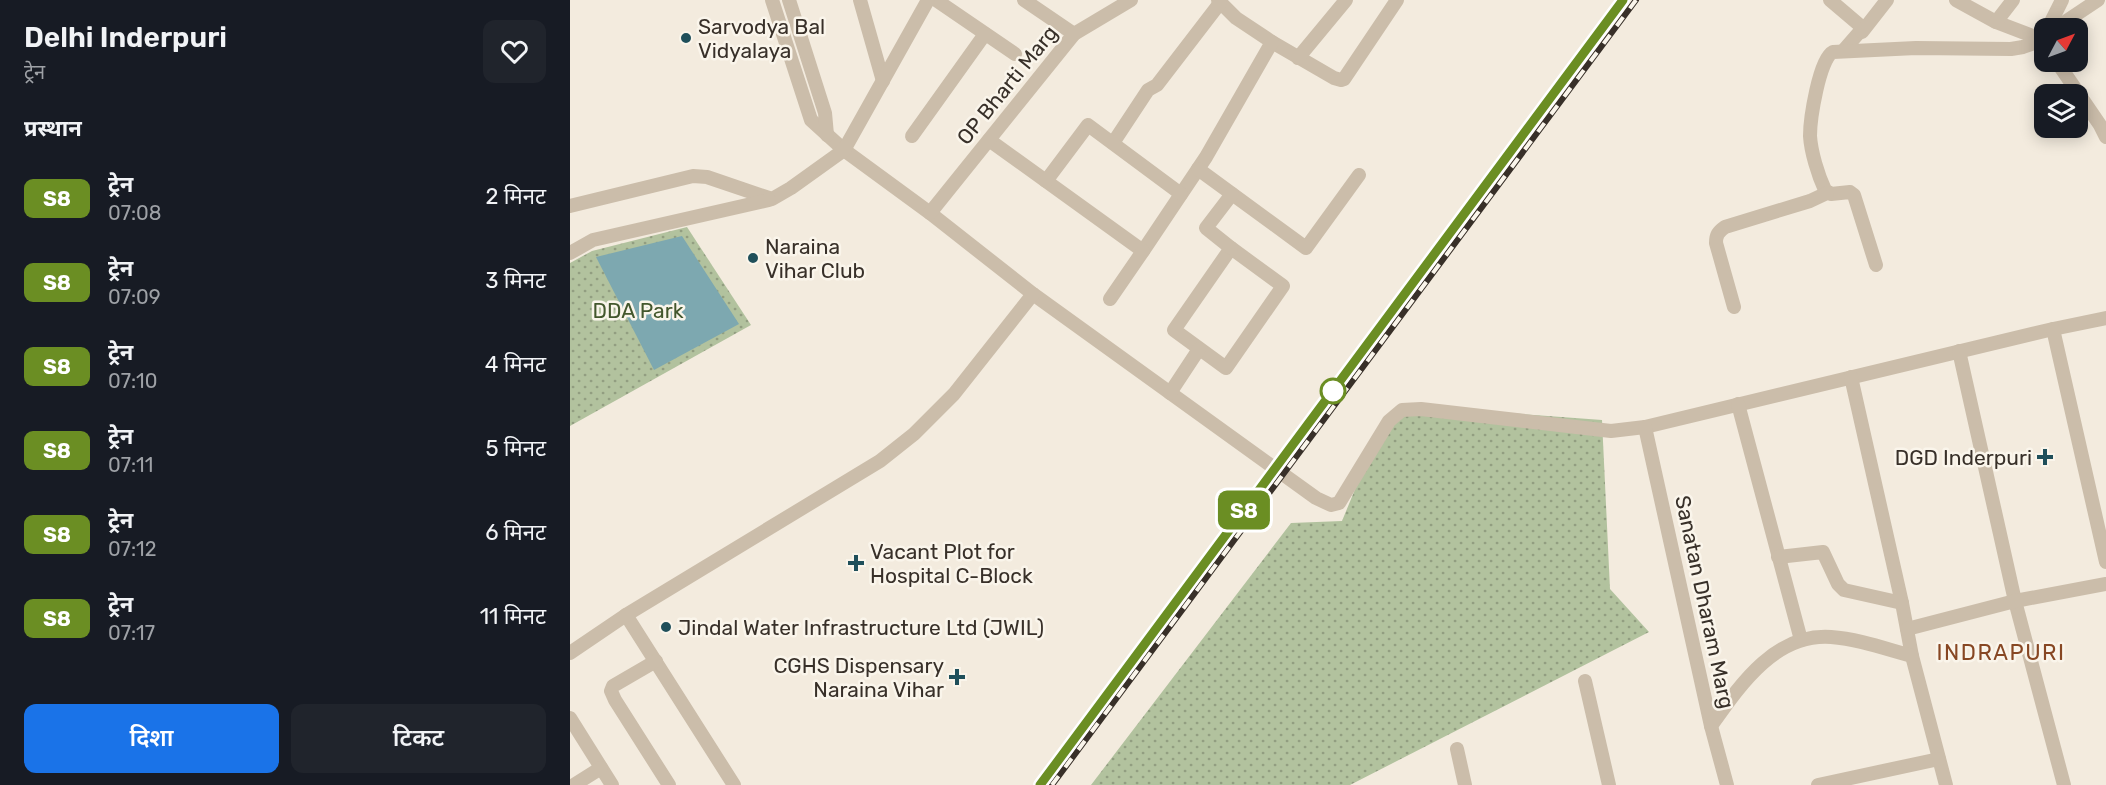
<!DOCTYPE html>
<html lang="hi">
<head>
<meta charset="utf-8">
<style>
  :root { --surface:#171b24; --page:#20242c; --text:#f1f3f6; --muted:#9ea1a6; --accent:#1a73e8 }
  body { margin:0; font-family:Rubik,"Noto Sans Devanagari",sans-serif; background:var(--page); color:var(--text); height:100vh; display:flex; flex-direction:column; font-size:22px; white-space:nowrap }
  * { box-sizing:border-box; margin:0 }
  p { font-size:20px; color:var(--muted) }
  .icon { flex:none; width:33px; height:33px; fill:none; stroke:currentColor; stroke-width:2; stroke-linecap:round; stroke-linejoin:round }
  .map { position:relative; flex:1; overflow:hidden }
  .sheet { display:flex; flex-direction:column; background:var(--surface); width:570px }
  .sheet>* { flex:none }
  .badge { padding:0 12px; border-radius:9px; font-size:21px; line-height:39px }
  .needle { width:39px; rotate:49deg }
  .fabs { position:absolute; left:1464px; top:18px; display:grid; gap:12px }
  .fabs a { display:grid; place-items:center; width:54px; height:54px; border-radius:12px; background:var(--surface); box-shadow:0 3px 15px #0003; font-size:30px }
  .map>.badge { position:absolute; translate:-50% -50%; box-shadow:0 0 0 3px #fff }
  h2 { padding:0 24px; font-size:22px; line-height:54px }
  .round { display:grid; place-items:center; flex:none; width:63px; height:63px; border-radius:12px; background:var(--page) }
  .head { display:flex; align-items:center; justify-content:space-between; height:102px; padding:0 24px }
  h1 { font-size:28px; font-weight:600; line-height:45px }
  .action { display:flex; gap:12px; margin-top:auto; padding:12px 24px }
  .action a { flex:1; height:69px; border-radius:12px; background:var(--accent); color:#fff; font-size:24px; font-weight:600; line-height:69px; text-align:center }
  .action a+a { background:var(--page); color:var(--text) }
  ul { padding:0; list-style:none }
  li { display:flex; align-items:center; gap:18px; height:84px; padding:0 24px }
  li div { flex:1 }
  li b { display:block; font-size:22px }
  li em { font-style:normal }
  li .badge { min-width:66px; font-weight:700; text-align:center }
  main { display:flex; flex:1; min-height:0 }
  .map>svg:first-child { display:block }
  .grass { fill:url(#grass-dots) }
  .water { fill:#7da8b0 }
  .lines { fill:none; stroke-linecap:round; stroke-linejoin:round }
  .minor { stroke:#cbbdaa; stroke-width:14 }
  .rail-casing { stroke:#383029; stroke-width:6 }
  .rail { stroke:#faf5eb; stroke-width:4; stroke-dasharray:11; stroke-linecap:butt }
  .line-casing { stroke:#fff; stroke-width:14 }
  .line { stroke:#6b8e23; stroke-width:9 }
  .poi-dot { fill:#1f4f5a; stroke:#faf5eb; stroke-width:2 }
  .stop-dot { fill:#fff; stroke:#6b8e23; stroke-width:3 }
  .labels { text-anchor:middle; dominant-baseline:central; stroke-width:5; stroke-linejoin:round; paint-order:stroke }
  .poi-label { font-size:21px; fill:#383029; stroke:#faf5eb; text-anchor:start }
  .street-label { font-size:21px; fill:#383029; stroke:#faf5eb }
  .park-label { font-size:21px; fill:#43572d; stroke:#faf5eb }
  .neighbourhood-label { font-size:22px; letter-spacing:1.5px; fill:#874723; stroke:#faf5eb }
</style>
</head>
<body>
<main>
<section class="sheet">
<div class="head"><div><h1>Delhi Inderpuri</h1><p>ट्रेन</p></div><a class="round"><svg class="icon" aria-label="heart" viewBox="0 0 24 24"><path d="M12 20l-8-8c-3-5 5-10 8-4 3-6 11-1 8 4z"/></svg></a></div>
<h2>प्रस्थान</h2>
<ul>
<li><span class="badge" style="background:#6b8e23;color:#fff">S8</span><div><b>ट्रेन</b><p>07:08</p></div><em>2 मिनट</em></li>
<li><span class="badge" style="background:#6b8e23;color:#fff">S8</span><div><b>ट्रेन</b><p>07:09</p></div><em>3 मिनट</em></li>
<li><span class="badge" style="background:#6b8e23;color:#fff">S8</span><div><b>ट्रेन</b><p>07:10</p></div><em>4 मिनट</em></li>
<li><span class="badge" style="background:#6b8e23;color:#fff">S8</span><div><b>ट्रेन</b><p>07:11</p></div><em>5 मिनट</em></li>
<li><span class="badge" style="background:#6b8e23;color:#fff">S8</span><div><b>ट्रेन</b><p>07:12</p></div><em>6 मिनट</em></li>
<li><span class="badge" style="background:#6b8e23;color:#fff">S8</span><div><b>ट्रेन</b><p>07:17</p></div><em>11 मिनट</em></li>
</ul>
<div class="action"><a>दिशा</a><a>टिकट</a></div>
</section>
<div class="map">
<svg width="1536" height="785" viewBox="0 0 1536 785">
  <defs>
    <pattern id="grass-dots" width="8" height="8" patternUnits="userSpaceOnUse" patternTransform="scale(1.5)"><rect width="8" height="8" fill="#b2c29e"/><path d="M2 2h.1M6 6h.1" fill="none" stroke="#929e81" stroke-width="1.8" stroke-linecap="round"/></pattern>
  </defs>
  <rect width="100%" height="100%" fill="#f3ebde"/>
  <g class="grass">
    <polygon points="117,227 181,325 0,426 0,263 22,251"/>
    <polygon points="831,405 1032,420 1040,589 1079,632 780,785 521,785 721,523 772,521 814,419"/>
  </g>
  <polygon class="water" points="112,236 169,324 84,370 26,257"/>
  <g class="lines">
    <g class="minor">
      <polyline points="202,0 241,120 274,150 360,213 463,294 746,498 761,505 769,503 819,421 832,410 851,409 1041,431 1075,427 1483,329 1536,318"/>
      <polyline points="219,0 255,113 257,135"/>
      <polyline points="290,0 313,81"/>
      <polyline points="366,0 445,54"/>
      <polyline points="454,0 504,34"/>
      <polyline points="1260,0 1293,28 1273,51"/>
      <polyline points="1386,0 1426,22 1473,40"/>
      <polyline points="1426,22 1443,0"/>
      <polyline points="1478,28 1492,0"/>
      <polyline points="1486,28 1528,0"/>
      <polyline points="1292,32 1317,0"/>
      <polyline points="702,42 764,78 771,80 774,79 827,0"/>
      <polyline points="728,58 776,0"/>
      <polyline points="1487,62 1530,125 1536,137"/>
      <polyline points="342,136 415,34"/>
      <polyline points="419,140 573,251 636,157 702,42 666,18 648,0"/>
      <polyline points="543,143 578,90 587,85 650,3"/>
      <polyline points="628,169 736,248 789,175"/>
      <polyline points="476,181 518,125 611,194"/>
      <polyline points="0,206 123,176 137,177 202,199 221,188 274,150 358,0"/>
      <polyline points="360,213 504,34 561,0"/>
      <polygon points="661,248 713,286 656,368 604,330"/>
      <polyline points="661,248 636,228 662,194"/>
      <polyline points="0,253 23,240 199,200"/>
      <path d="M1306 265 1284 195 1280 192 1261 194 1255 190C1248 175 1241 152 1240 136 1240 120 1249 59 1263 52L1346 48 1441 49 1453 47 1473 40 1474 36"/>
      <polyline points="540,299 573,251"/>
      <path d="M1164 307 1146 243C1146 235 1148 232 1155 227L1240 201 1257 193"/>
      <polyline points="1483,329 1536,562"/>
      <polyline points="1389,351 1445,601 1494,785"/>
      <polyline points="1281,377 1332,603 1342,656 1376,785"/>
      <polyline points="600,393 629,349"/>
      <polyline points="1168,404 1231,640"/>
      <polyline points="1075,427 1141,726 1157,785"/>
      <polyline points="1208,557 1253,552 1268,584 1274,590 1332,603"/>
      <polyline points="56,615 164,785"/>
      <polyline points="1337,629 1445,601 1536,584"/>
      <polyline points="0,653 56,615 310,461 344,434 384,394 463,294"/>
      <polyline points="86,661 43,686 41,691 45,700 99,785"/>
      <polyline points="1015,681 1039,785"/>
      <polyline points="0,718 42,785"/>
      <path d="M1141 726C1170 685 1205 633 1261 637 1289 639 1316 649 1342 656"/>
      <polyline points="887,749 895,785"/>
      <polyline points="4,785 31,768"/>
      <polyline points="1248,785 1369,759"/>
    </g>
    <defs>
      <g id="rail">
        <polyline points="470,785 1053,0"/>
        <polyline points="482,785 1066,0"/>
      </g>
    </defs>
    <use href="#rail" class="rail-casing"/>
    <use href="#rail" class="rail"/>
  </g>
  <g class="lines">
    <defs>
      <polyline id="line" points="470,785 1053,0"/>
    </defs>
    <use href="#line" class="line-casing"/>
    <use href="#line" class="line"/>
  </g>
  <g class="poi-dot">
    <circle cx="116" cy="38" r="6"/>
    <circle cx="183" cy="258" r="6"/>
    <path d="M1472 448h6v6h6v6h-6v6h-6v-6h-6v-6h6z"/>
    <path d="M283 554h6v6h6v6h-6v6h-6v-6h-6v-6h6z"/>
    <circle cx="96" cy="627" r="6"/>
    <path d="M384 668h6v6h6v6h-6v6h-6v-6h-6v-6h6z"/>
  </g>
  <circle class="stop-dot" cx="763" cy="391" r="12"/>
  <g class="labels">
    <g class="poi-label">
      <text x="128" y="26">Sarvodya Bal<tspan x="128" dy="24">Vidyalaya</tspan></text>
      <text x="195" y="246">Naraina<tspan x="195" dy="24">Vihar Club</tspan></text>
      <text x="1462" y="457" text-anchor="end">DGD Inderpuri</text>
      <text x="300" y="551">Vacant Plot for<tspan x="300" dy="24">Hospital C-Block</tspan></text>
      <text x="108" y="627">Jindal Water Infrastructure Ltd (JWIL)</text>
      <text x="374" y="665" text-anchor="end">CGHS Dispensary<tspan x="374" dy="24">Naraina Vihar</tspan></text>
    </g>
    <g class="street-label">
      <text transform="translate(437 85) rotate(-51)">OP Bharti Marg</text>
      <text transform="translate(1135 602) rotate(78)">Sanatan Dharam Marg</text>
    </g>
    <g class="park-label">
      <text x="68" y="310">DDA Park</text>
    </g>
    <g class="neighbourhood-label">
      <text x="1431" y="652">INDRAPURI</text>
    </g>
  </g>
</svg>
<div class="fabs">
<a><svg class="needle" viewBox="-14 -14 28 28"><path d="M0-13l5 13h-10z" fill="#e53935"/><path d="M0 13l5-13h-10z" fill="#9ea1a6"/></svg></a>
<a><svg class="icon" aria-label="layers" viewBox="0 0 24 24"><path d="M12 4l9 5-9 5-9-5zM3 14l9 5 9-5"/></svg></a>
</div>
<b class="badge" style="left:674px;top:510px;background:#6b8e23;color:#fff">S8</b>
</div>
</main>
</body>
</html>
